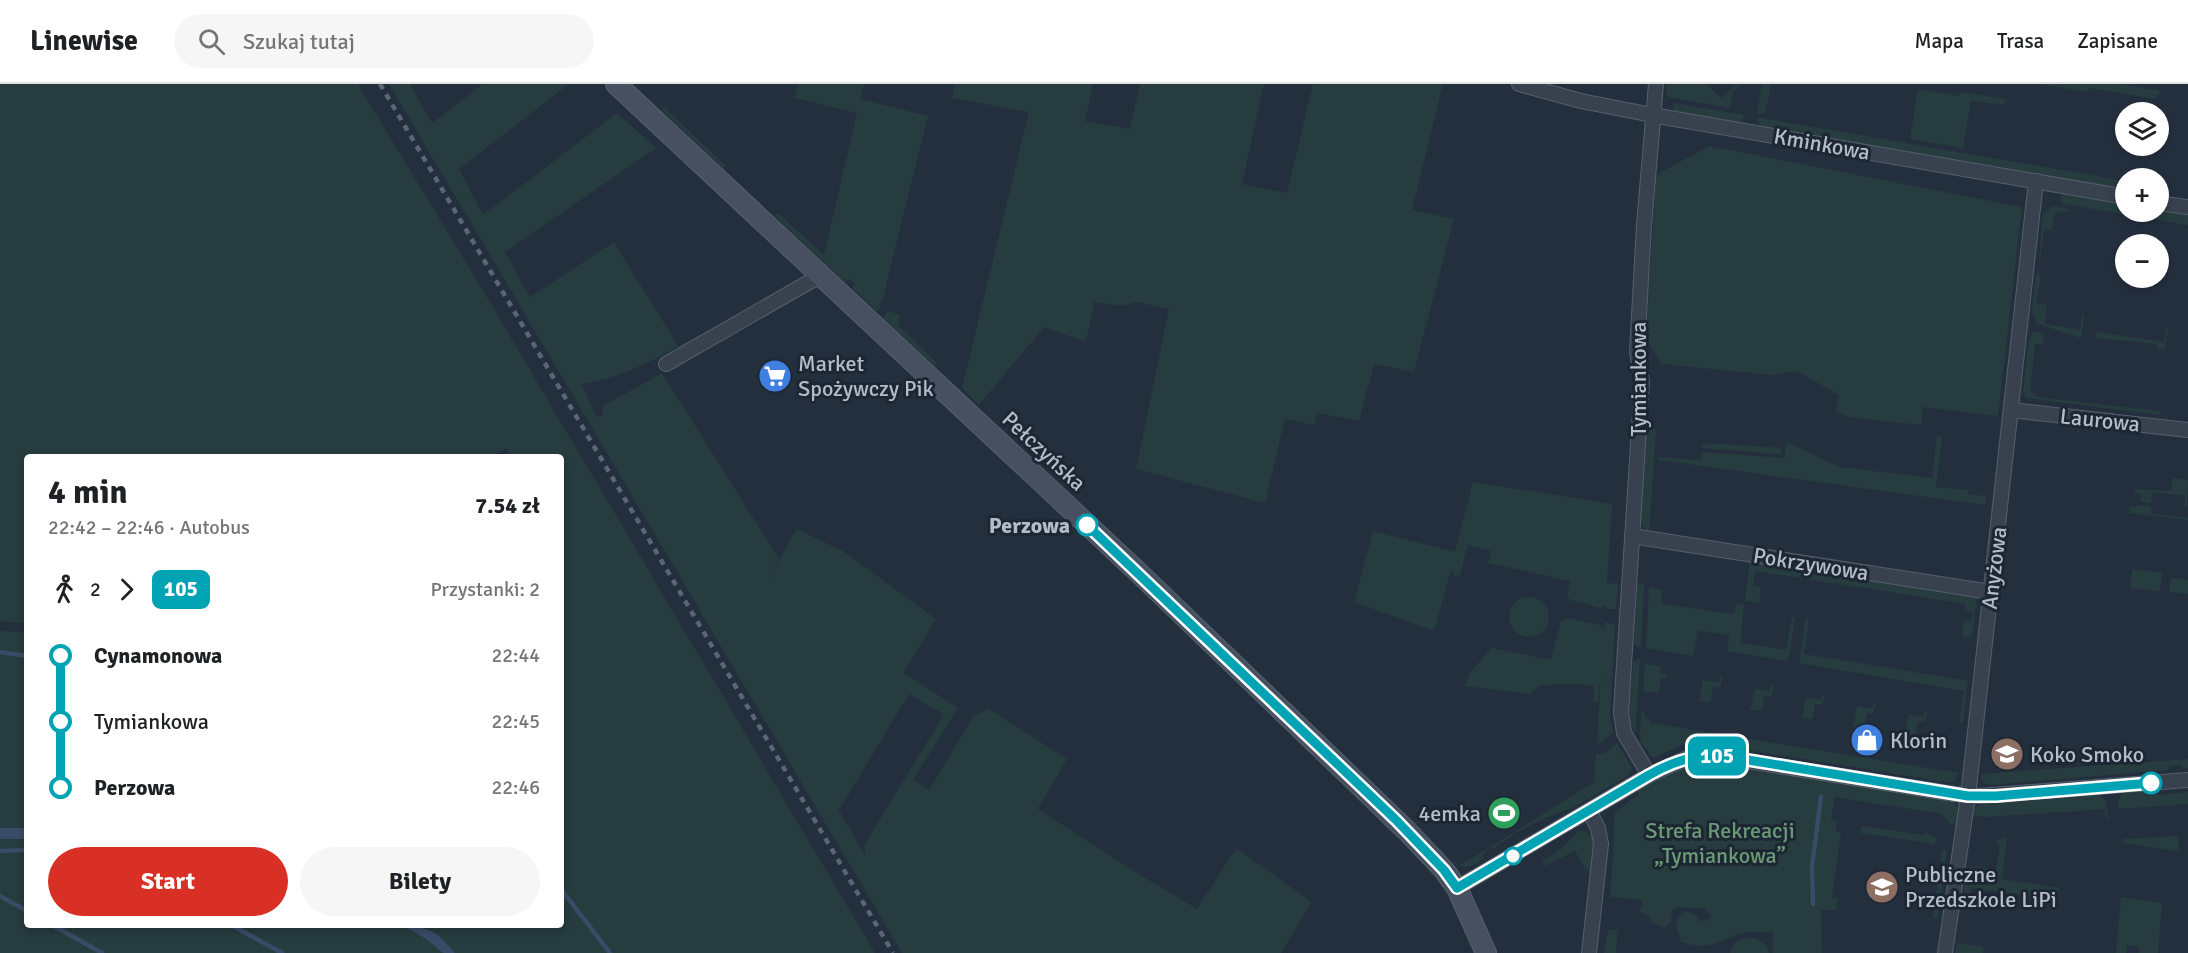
<!DOCTYPE html>
<html lang="pl">
<head>
<meta charset="utf-8">
<style>
  :root { --surface:#fff; --page:#f6f6f6; --text:#202124; --muted:#757577; --line:#e0e0e0; --accent:#d93025 }
  body { margin:0; font-family:Signika,sans-serif; background:var(--page); color:var(--text); height:100vh; display:flex; flex-direction:column; font-size:22px; white-space:nowrap }
  * { box-sizing:border-box; margin:0 }
  p { font-size:20px; color:var(--muted) }
  .icon { flex:none; width:33px; height:33px; fill:none; stroke:currentColor; stroke-width:2; stroke-linecap:round; stroke-linejoin:round }
  .map { position:relative; flex:1; overflow:hidden }
  .panel { position:absolute; left:24px; top:370px; width:540px; height:474px; display:flex; flex-direction:column; background:var(--surface); border-radius:6px; box-shadow:0 3px 9px #0003 }
  .panel>* { flex:none }
  .badge { padding:0 12px; border-radius:9px; font-size:21px; line-height:39px }
  .buttons { position:absolute; left:2115px; top:18px; display:grid; gap:12px }
  .buttons a { display:grid; place-items:center; width:54px; height:54px; border-radius:50%; background:var(--surface); box-shadow:0 3px 9px #0003; font-size:30px }
  .map>.badge { position:absolute; translate:-50% -50%; box-shadow:0 0 0 3px #fff }
  .legs { display:flex; align-items:center; gap:9px; height:66px; padding:0 24px; font-size:20px }
  .legs p { margin-inline-start:auto }
  .overview { display:flex; align-items:center; justify-content:space-between; height:102px; padding:0 24px }
  h1 { font-size:33px; font-weight:700; line-height:45px }
  .primary-button { display:flex; gap:12px; margin-top:auto; padding:12px 24px }
  .primary-button a { flex:1; height:69px; border-radius:36px; background:var(--accent); color:#fff; font-size:24px; font-weight:700; line-height:69px; text-align:center }
  .primary-button a+a { background:var(--page); color:var(--text) }
  ul { padding:0 24px; list-style:none }
  li { display:flex; align-items:center; gap:21px; height:66px; font-size:22px }
  li i { display:grid; place-items:center; width:9px; height:100%; margin:0 8px; background:currentColor }
  li i::after { content:''; width:15px; height:15px; margin:-8px; border:4px solid; border-radius:50%; background:var(--surface) }
  li p { margin-inline-start:auto }
  li:first-child i { background:linear-gradient(#0000 50%,currentColor 0) }
  li:last-child i { background:linear-gradient(currentColor 50%,#0000 0) }
  header { display:flex; align-items:center; gap:36px; box-sizing:border-box; height:84px; padding:0 30px; background:var(--surface); border-bottom:2px solid var(--line) }
  header strong { font-size:28px }
  nav { display:flex; gap:33px; margin-inline-start:auto; font-size:21px }
  .search { width:420px; height:54px; background:var(--page); display:flex; align-items:center; gap:15px; box-sizing:border-box; padding:0 21px; border-radius:33px; color:var(--muted); font-size:22px }
  .map>svg:first-child { display:block }
  .green { fill:#263c3f; fill-rule:evenodd }
  .water { fill:#394c67 }
  .lines { fill:none; stroke-linecap:round; stroke-linejoin:round }
  .stream { stroke:#394c67; stroke-width:4.5 }
  .minor-casing { stroke:#565f6c; stroke-width:16 }
  .secondary-casing { stroke:#565f6c; stroke-width:22 }
  .minor { stroke:#38414e; stroke-width:14 }
  .secondary { stroke:#465061; stroke-width:20 }
  .rail { stroke:#5a6575; stroke-width:4.5; stroke-dasharray:6 6; stroke-linecap:butt }
  .line-1-casing { stroke:#fff; stroke-width:14 }
  .line-1 { stroke:#00a3b4; stroke-width:9 }
  .stop-1-dot { fill:#fff; stroke:#00a3b4; stroke-width:3 }
  .labels { text-anchor:middle; dominant-baseline:central; stroke-width:6; stroke-linejoin:round; paint-order:stroke }
  .street-label { font-size:22px; fill:#b4bcc9; stroke:#1d2633 }
  .poi-label { font-size:22px; fill:#b4bcc9; stroke:#1d2633; text-anchor:start }
  .stop-label { font-size:22px; font-weight:bold; fill:#b4bcc9; stroke:#1d2633; text-anchor:end }
  .park-label { font-size:22px; fill:#6b9a76; stroke:#1d2633 }
</style>
</head>
<body>
<header>
<strong>Linewise</strong>
<div class="search"><svg class="icon" aria-label="search" viewBox="0 0 24 24"><circle cx="10" cy="10" r="6"/><path d="M15 15l6 6"/></svg>Szukaj tutaj</div>
<nav><a>Mapa</a><a>Trasa</a><a>Zapisane</a></nav>
</header>
<div class="map">
<svg width="2188" height="869" viewBox="0 0 2188 869">
  <rect width="100%" height="100%" fill="#242f3e"/>
  <g class="green">
    <polygon points="0,0 358,0 491,220 875,869 455,869 444,856 421,842 561,842 561,374 512,373 506,364 490,374 27,374 27,540 0,537"/>
    <path d="M389 0H410L432 39 483 0H569L459 85 483 131 617 29 656 64 505 168 530 213 614 158 678 262C650 279 615 295 582 300L596 333 602 332 603 322 662 289 779 475 765 504 796 445 843 467 936 535 904 589 958 624 913 696 929 706 973 633 989 625 1067 675 1031 736 1038 725 1140 791 1197 825 1236 764 1312 818 1281 869H902ZM909 610 944 630 865 760V771L837 723 840 725Z"/>
    <polygon points="798,0 864,0 860,15 928,32 883,214 879,221 881,223 876,227 852,204 855,200 849,195 845,198 775,132 778,129 824,171 857,29 794,14"/>
    <polygon points="955,0 1093,0 1085,37 1130,45 1140,0 1264,0 1242,100 1287,109 1313,0 1443,0 1412,126 1454,135 1414,288 1374,280 1359,337 1317,329 1314,341 1285,335 1265,419 1136,385 1169,225 1136,218 1122,222 1094,218 1086,258 1044,243 979,321 962,304 1029,28 952,14"/>
    <polygon points="1667,0 1707,0 1721,14 1737,0 1741,0 1733,8 1730,24 1668,13 1666,9"/>
    <polygon points="1762,0 1771,0 1765,30 1757,29"/>
    <polygon points="2039,0 2120,0 2161,7 2155,15 2089,4 2087,8"/>
    <polygon points="1918,5 1960,12 1961,8 2005,15 2004,21 1971,17 1963,64 1910,55"/>
    <polygon points="1674,19 1745,31 1741,37 1733,39 1673,28"/>
    <polygon points="664,23 726,82 724,85 662,26"/>
    <polygon points="1757,33 2125,97 2125,107 1763,43 1757,38"/>
    <polygon points="1709,62 2022,123 1998,332 1923,323 1921,341 1848,333 1836,327 1839,311 1797,287 1772,291 1662,280 1646,255 1656,91"/>
    <polygon points="2062,109 2125,120 2126,128 2158,128 2159,126 2188,131 2188,141 2064,120 2061,117"/>
    <polygon points="2052,122 2069,125 2068,128 2058,127 2054,132 2052,146 2044,145 2040,177 2039,177 2043,130"/>
    <polygon points="2036,189 2039,190 2041,194 2036,219 2047,221 2045,239 2056,242 2080,246 2082,231 2084,232 2081,254 2035,239 2036,235 2032,227"/>
    <polygon points="888,227 900,231 898,241 938,280 934,281 883,234"/>
    <polygon points="2166,243 2168,243 2165,265 2157,264 2157,260 2096,254 2097,248 2164,258"/>
    <polygon points="2038,248 2043,250 2043,260 2035,260 2030,305 2037,313 2160,327 2160,331 2026,314 2023,308 2028,259 2032,249"/>
    <polygon points="1647,338 1656,347 1649,448 1643,444 1640,437"/>
    <polygon points="1937,352 1942,353 1936,403 1968,406 1968,410 1986,412 1985,421 1658,376 1658,373 1701,376 1702,368 1785,374 1786,358 1840,383 1932,394"/>
    <polygon points="1703,359 1782,364 1781,370 1702,364"/>
    <polygon points="2173,394 2188,396 2187,423 2184,422 2185,412 2153,408 2151,419 2140,418 2141,410 2135,409 2135,405 2171,407"/>
    <polygon points="1473,398 1612,420 1607,499 1618,500 1616,525 1606,525 1606,521 1601,524 1570,516 1567,511 1570,497 1488,479 1491,467 1468,461 1460,491 1455,492 1451,486 1434,547 1354,518 1373,447 1455,468"/>
    <polygon points="2137,421 2151,423 2151,430 2188,434 2188,436 2129,429 2130,423 2136,423"/>
    <polygon points="1750,475 1977,511 1972,553 1962,552 1964,536 1970,538 1974,530 1967,526 1965,531 1966,520 1755,487 1753,502 1761,503 1759,519 1745,517"/>
    <polygon points="2132,485 2162,489 2160,507 2130,504"/>
    <polygon points="2171,494 2188,496 2188,510 2169,508"/>
    <polygon points="1637,500 1644,501 1641,563 1634,560"/>
    <polygon points="1649,504 1662,506 1661,519 1669,521 1734,530 1737,520 1744,521 1740,559 1786,566 1792,533 1795,534 1788,577 1727,567 1729,551 1698,546 1693,572 1646,564"/>
    <circle cx="1529" cy="533" r="20"/>
    <polygon points="1568,534 1600,541 1604,545 1605,538 1615,541 1610,632 1613,649 1600,659 1597,659 1601,587 1598,618 1593,617 1594,602 1577,600 1540,601 1530,610 1464,602 1472,586 1492,564 1551,576 1561,537"/>
    <polygon points="1806,535 1809,536 1804,570 1968,597 1963,639 1959,639 1964,607 1799,579"/>
    <polygon points="0,546 9,548 27,547 27,744 0,744"/>
    <path d="M1640 575 1635 651C1625 629 1632 601 1633 578Z"/>
    <polygon points="1645,580 1661,583 1660,589 1667,591 1666,595 1661,594 1659,609 1643,608"/>
    <polygon points="1720,592 1723,593 1720,604 1713,603 1710,618 1699,617 1703,596 1719,599"/>
    <polygon points="1771,601 1774,601 1771,613 1764,612 1762,626 1750,626 1755,605 1770,607"/>
    <polygon points="1823,610 1825,610 1822,621 1815,620 1813,635 1802,634 1806,613 1821,616"/>
    <polygon points="1874,619 1876,619 1873,630 1867,629 1864,644 1853,643 1857,622 1872,625"/>
    <polygon points="1641,626 1651,639 1959,689 1954,698 1945,698 1711,660 1681,661 1656,673 1652,673 1640,657"/>
    <polygon points="1925,627 1928,627 1925,638 1918,637 1915,652 1904,652 1909,630 1924,633"/>
    <polygon points="1617,659 1632,684 1627,692 1574,723 1547,733 1517,748 1516,747 1594,698 1596,670 1605,669"/>
    <polygon points="2188,675 2188,684 2181,685 2181,681 2169,682 2168,686 1989,701 1984,699 1980,693 1982,690"/>
    <path d="M1701 679H1722L1949 716C1959 720 1959 728 1957 738L1951 741 1942 730 1835 713 1831 736 1837 737 1836 747 1841 748 1832 813 1838 814 1836 826H1821L1822 869H1773V848C1761 848 1750 847 1739 850 1715 858 1706 868 1680 857L1681 855C1668 835 1687 816 1700 837H1707L1711 833 1705 825 1677 823 1672 827 1671 839 1664 844 1651 838V835L1646 830 1638 828 1642 822V816L1610 813 1614 757 1613 754 1615 728 1639 710 1637 706 1674 686Z"/>
    <polygon points="2146,706 2147,712 2188,708 2188,720 2118,725 2118,716 2123,709"/>
    <polygon points="2098,710 2106,716 2108,736 2106,735 2105,725 1988,733 1971,731 1975,723 1983,719"/>
    <polygon points="1861,742 1925,751 1925,748 1936,753 1935,760 1860,749"/>
    <polygon points="1579,747 1584,747 1589,752 1593,751 1593,787 1587,787 1575,767 1545,782 1542,777 1556,769"/>
    <path d="M1514 748V750L1493 765 1490 763 1482 772 1484 774C1475 782 1464 787 1454 779V777L1459 782Z"/>
    <polygon points="2178,752 2179,767 2123,759 2123,755"/>
    <polygon points="2007,753 2002,795 2059,804 2055,829 2063,832 2054,830 2055,817 2030,813 2028,823 2024,822 2025,812 1971,804 1969,815 1963,813 1966,790 1970,790 1971,782 1996,785 2000,761 1996,759 1999,756"/>
    <polygon points="0,755 27,755 27,842 403,842 426,855 443,869 0,869"/>
    <polygon points="1942,766 1947,766 1938,835 1933,834"/>
    <polygon points="2121,813 2162,819 2158,869 2139,869 2139,863 2127,861 2126,869 2116,869"/>
    <polygon points="1608,846 1618,846 1616,869 1604,869"/>
    <path d="M1755 854 1766 861 1769 869H1730C1733 856 1743 854 1755 854Z"/>
    <polygon points="1957,859 1983,863 1983,869 1955,869"/>
  </g>
  <g class="water">
    <rect x="0" y="744" width="27" height="11"/>
    <path d="M403 842C428 841 440 850 455 869H443L426 855Z"/>
  </g>
  <g class="lines">
    <g class="stream">
      <polyline points="0,568 27,572"/>
      <polyline points="0,767 27,766"/>
      <polyline points="561,805 610,869"/>
      <polyline points="0,812 27,827"/>
      <polyline points="1813,820 1812,782 1821,713"/>
      <polyline points="54,842 102,869"/>
      <polyline points="233,842 282,869"/>
    </g>
    <defs>
      <g id="minor">
        <polyline points="1519,0 1581,17 1652,31 2126,113"/>
        <polyline points="2158,119 2188,123"/>
        <polyline points="666,280 811,197 819,189"/>
        <polyline points="2011,326 2188,346"/>
        <polyline points="1632,452 1991,508"/>
        <polyline points="1649,691 1624,649 1621,628 1642,297 1637,268 1644,141 1656,0"/>
        <polyline points="1589,727 1598,744 1601,760 1589,869"/>
        <polyline points="1457,804 1649,691 1687,674 1717,672 1954,710 1979,712 2188,696"/>
        <polyline points="1945,869 1968,712 2036,97"/>
      </g>
      <polyline id="secondary" points="616,0 1139,489 1407,747 1444,786 1457,804 1486,869"/>
    </defs>
    <use href="#minor" class="minor-casing"/>
    <use href="#secondary" class="secondary-casing"/>
    <use href="#minor" class="minor"/>
    <use href="#secondary" class="secondary"/>
    <polyline class="rail" points="380,0 893,869"/>
  </g>
  <g class="lines">
    <defs>
      <path id="line-1" d="M1087 441 1396 736 1444 786 1457 804 1649 691C1683 672 1703 669 1742 675L1968 712H1996L2151 699"/>
    </defs>
    <use href="#line-1" class="line-1-casing"/>
    <use href="#line-1" class="line-1"/>
  </g>
  <defs>
    <symbol id="supermarket-disc" viewBox="-11 -11 22 22"><circle r="9.5" fill="#3f7fe0" stroke="#1d2633"/><path d="M-6-5.5h2.5l.6 2H6L4.5 2H-2.5L-4.4-4H-6ZM-1.5 3.2a1.3 1.3 0 1 0 .1 0ZM3 3.2a1.3 1.3 0 1 0 .1 0Z" fill="#fff"/></symbol>
    <symbol id="shop-disc" viewBox="-11 -11 22 22"><circle r="9.5" fill="#3f7fe0" stroke="#1d2633"/><path d="M-5-2.5h2.3a2.7 3.5 0 0 1 5.4 0H5L5.5 6h-11ZM-1.5-2.5h3a1.5 2.3 0 0 0-3 0Z" fill="#fff"/></symbol>
    <symbol id="school-disc" viewBox="-11 -11 22 22"><circle r="9.5" fill="#8d6e63" stroke="#1d2633"/><path d="M0-5L7-2L0 1L-7-2ZM-4 1L0 2.5L4 1V4Q0 6-4 4Z" fill="#fff"/></symbol>
    <symbol id="stadium-disc" viewBox="-11 -11 22 22"><circle r="9.5" fill="#2e9e5b" stroke="#1d2633"/><path d="M0-5a6.5 5 0 1 0 0 10a6.5 5 0 1 0 0-10ZM-3.5-1.8h7v3.6h-7Z" fill="#fff"/></symbol>
  </defs>
  <g fill-rule="evenodd">
    <use href="#supermarket-disc" x="756" y="273" width="38" height="38"/>
    <use href="#shop-disc" x="1848" y="637" width="38" height="38"/>
    <use href="#school-disc" x="1988" y="651" width="38" height="38"/>
    <use href="#stadium-disc" x="1485" y="710" width="38" height="38"/>
    <use href="#school-disc" x="1863" y="784" width="38" height="38"/>
  </g>
  <g class="stop-1-dot">
    <circle cx="1087" cy="441" r="10"/>
    <circle cx="2151" cy="699" r="10"/>
    <circle cx="1513" cy="772" r="8"/>
  </g>
  <g class="labels">
    <g class="street-label">
      <text transform="translate(1822 60) rotate(10)">Kminkowa</text>
      <text transform="translate(1638 295) rotate(-90)">Tymiankowa</text>
      <text transform="translate(2100 336) rotate(6)">Laurowa</text>
      <text transform="translate(1044 367) rotate(43)">Pełczyńska</text>
      <text transform="translate(1811 480) rotate(9)">Pokrzywowa</text>
      <text transform="translate(1994 484) rotate(-83)">Anyżowa</text>
    </g>
    <g class="poi-label">
      <text x="798" y="279">Market<tspan x="798" dy="25">Spożywczy Pik</tspan></text>
      <text x="1890" y="656">Klorin</text>
      <text x="2030" y="670">Koko Smoko</text>
      <text x="1481" y="729" text-anchor="end">4emka</text>
      <text x="1905" y="790">Publiczne<tspan x="1905" dy="25">Przedszkole LiPi</tspan></text>
    </g>
    <g class="stop-label">
      <text x="1070" y="441">Perzowa</text>
    </g>
    <g class="park-label">
      <text x="1720" y="746">Strefa Rekreacji<tspan x="1720" dy="25">„Tymiankowa”</tspan></text>
    </g>
  </g>
</svg>
<div class="buttons">
<a><svg class="icon" aria-label="layers" viewBox="0 0 24 24"><path d="M12 4l9 5-9 5-9-5zM3 14l9 5 9-5"/></svg></a>
<a>+</a>
<a>−</a>
</div>
<b class="badge" style="left:1717px;top:672px;background:#00a3b4;color:#fff">105</b>
<section class="panel">
<div class="overview"><div><h1>4 min</h1><p>22:42 – 22:46 · Autobus</p></div><b>7.54 zł</b></div>
<div class="legs"><svg class="icon" aria-label="walk" viewBox="0 0 24 24"><circle cx="13" cy="4" r="2"/><path d="M13 8l-2 6 4 7M11 14l-3 7M7 12l3-4h3l4 4"/></svg>2<svg class="icon" aria-label="forward" viewBox="0 0 24 24"><path d="M9 5l7 7-7 7"/></svg><b class="badge" style="background:#00a3b4;color:#fff">105</b><p>Przystanki: 2</p></div>
<ul>
<li><i style="color:#00a3b4"></i><b>Cynamonowa</b><p>22:44</p></li>
<li><i style="color:#00a3b4"></i><span>Tymiankowa</span><p>22:45</p></li>
<li><i style="color:#00a3b4"></i><b>Perzowa</b><p>22:46</p></li>
</ul>
<div class="primary-button"><a>Start</a><a>Bilety</a></div>
</section>
</div>
</body>
</html>
